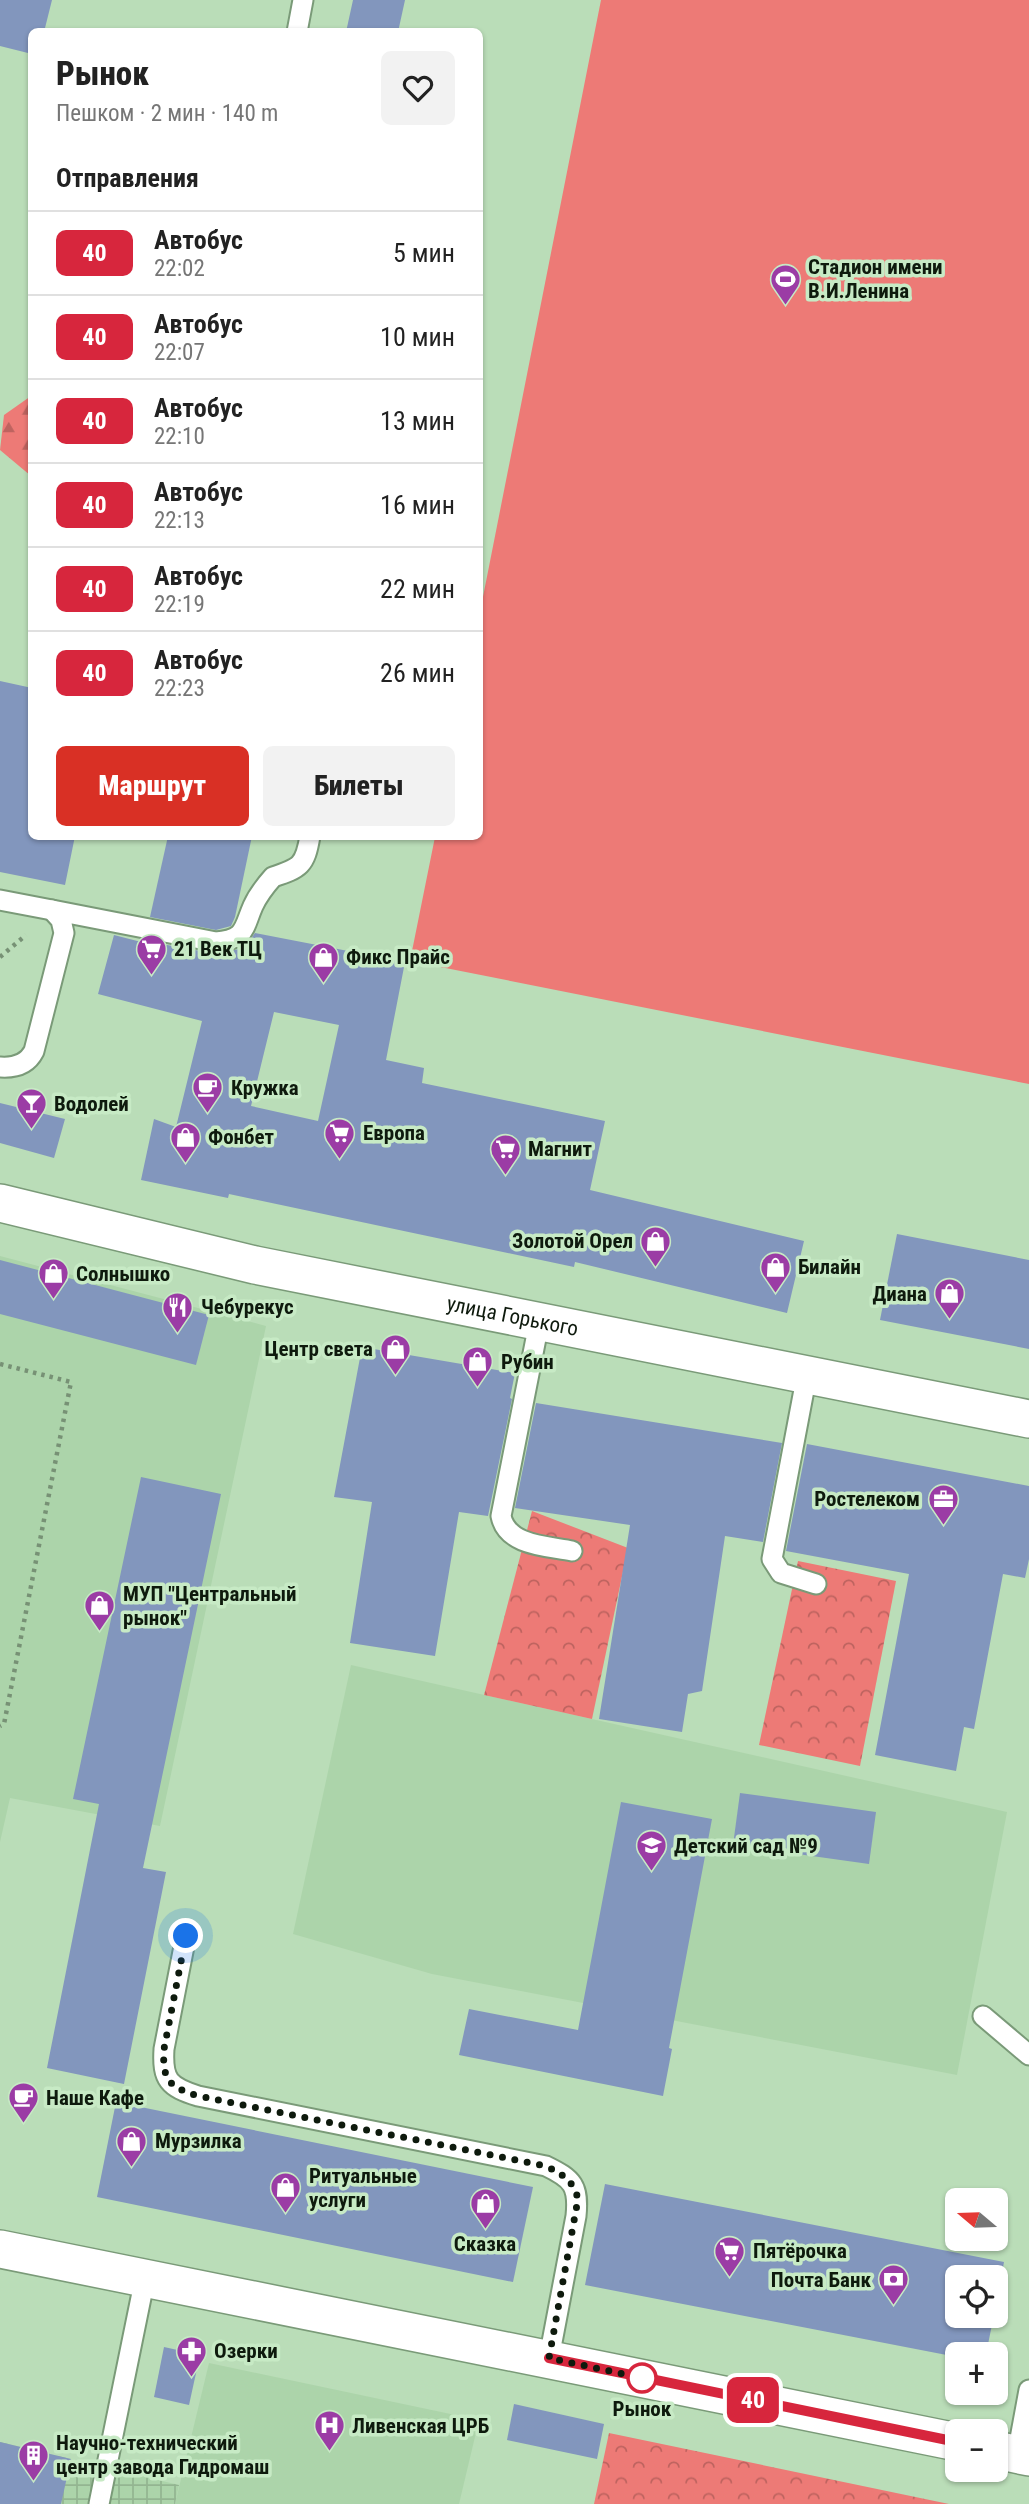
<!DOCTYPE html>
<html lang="ru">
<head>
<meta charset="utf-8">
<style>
  :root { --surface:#fff; --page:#f2f2f2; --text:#222; --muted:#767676; --line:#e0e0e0; --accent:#d93025 }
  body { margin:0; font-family:"Roboto Condensed",sans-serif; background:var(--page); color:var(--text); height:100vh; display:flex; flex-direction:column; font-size:26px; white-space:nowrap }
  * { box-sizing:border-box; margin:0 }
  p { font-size:23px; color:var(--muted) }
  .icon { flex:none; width:38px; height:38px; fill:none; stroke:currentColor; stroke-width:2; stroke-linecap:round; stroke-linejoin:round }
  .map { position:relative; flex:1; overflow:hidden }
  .panel { position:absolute; left:28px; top:28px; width:455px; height:812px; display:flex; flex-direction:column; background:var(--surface); border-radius:10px; box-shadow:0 2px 5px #0004 }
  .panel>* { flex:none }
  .badge { padding:0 14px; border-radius:10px; font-size:24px; line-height:46px }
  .needle { width:46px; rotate:289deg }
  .tools { position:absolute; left:945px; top:2188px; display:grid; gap:14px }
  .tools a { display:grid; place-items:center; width:63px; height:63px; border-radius:10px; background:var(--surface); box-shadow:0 2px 5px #0004; font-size:35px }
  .you { position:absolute; width:35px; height:35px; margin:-18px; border:5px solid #fff; border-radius:50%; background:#1a73e8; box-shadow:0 0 0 10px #1a73e833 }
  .map>.badge { position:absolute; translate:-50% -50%; box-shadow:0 0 0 4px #fff }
  h2 { padding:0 28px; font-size:26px; line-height:63px }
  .round { display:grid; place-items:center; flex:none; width:74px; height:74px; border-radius:10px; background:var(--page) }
  .head { display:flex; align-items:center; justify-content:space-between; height:119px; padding:0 28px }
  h1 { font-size:33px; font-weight:800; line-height:52px }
  .action { display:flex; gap:14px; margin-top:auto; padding:14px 28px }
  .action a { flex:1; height:80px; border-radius:10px; background:var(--accent); color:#fff; font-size:28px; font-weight:800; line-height:80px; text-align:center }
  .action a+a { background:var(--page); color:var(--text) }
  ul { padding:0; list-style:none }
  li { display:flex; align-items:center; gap:21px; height:84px; padding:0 28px; border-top:2px solid var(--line) }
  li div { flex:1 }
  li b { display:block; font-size:26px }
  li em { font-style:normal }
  li .badge { min-width:77px; font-weight:700; text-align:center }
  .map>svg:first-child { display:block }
  .built { fill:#acd4aa }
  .industrial { fill:url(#industrial-grid) }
  .green { fill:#ed7a76 }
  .forest { fill:url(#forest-firs) }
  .park { fill:url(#park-crowns) }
  .building { fill:#8296bd; fill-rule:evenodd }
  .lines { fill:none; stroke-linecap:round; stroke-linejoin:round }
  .lane-casing { stroke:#7a9a78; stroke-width:23 }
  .street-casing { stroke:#7a9a78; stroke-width:40 }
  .path { stroke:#779175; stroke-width:4.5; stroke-dasharray:3.5 5; stroke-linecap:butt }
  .lane { stroke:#fff; stroke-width:19 }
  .street { stroke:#fff; stroke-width:37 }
  .line-casing { stroke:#fff; stroke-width:16 }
  .line { stroke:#d7263d; stroke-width:10 }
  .walk { stroke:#0e1a0d; stroke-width:7; stroke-dasharray:0 12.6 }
  .stop-dot { fill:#fff; stroke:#d7263d; stroke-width:3.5 }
  .labels { text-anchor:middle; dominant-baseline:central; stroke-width:7; stroke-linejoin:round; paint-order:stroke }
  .poi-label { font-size:21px; font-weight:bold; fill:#0e1a0d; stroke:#c7eac5; text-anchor:start }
  .street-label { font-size:21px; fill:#0e1a0d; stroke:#c7eac5 }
  .stop-label { font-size:21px; font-weight:bold; fill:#0e1a0d; stroke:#c7eac5 }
</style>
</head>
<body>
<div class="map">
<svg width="1029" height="2504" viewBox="0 0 1029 2504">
  <defs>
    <pattern id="industrial-grid" width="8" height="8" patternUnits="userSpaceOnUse" patternTransform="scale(1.75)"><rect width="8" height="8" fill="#acd4aa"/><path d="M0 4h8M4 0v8" fill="none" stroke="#93b591"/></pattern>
    <pattern id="forest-firs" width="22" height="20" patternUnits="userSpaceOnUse" patternTransform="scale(1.75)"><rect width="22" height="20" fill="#ed7a76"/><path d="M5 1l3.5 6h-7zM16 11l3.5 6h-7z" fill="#be635f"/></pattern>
    <pattern id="park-crowns" width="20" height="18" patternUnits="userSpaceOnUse" patternTransform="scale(1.75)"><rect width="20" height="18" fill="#ed7a76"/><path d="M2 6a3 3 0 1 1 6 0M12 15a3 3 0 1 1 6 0" fill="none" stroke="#be635f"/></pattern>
  </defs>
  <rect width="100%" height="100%" fill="#baddb8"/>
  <g class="built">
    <polygon points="0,1256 266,1326 160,1826 10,1798 0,1842"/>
    <polygon points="351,1665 1007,1812 957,2075 432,1974 293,1934"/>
    <polygon points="209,2363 479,2420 459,2504 175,2504"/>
  </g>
  <polygon class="industrial" points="0,2442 179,2485 175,2504 0,2504"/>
  <polygon class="green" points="601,0 1029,0 1029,1084 410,961 435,837 480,836 480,612"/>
  <polygon class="forest" points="31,396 31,476 0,450 4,415"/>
  <g class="park">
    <polygon points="532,1511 628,1548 592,1719 484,1695"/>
    <polygon points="798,1561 896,1581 860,1766 759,1745"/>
    <polygon points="609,2433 949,2504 594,2504"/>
  </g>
  <g class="building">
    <polygon points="0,0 52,0 44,32 32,32 32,54 0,46"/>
    <polygon points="353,0 405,0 398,32 346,32"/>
    <polygon points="0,681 32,688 32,836 75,836 65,885 0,872"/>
    <polygon points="168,836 252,836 235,917 231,926 216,930 150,917"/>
    <path d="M255 933 405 962 386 1060 424 1068 422 1083 605 1121 590 1190 804 1241 787 1313 575 1262 574 1267 229 1194 228 1198 141 1180 154 1119 176 1127 202 1021 98 994 114 935 145 943V941L217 954 239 949 247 944ZM274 1012 339 1025 318 1121 251 1106Z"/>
    <polygon points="0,1103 65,1119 54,1158 0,1143"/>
    <polygon points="897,1234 1029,1260 1029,1349 880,1320"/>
    <polygon points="0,1260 209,1315 196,1365 0,1314"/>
    <polygon points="362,1347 515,1373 510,1398 512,1399 488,1516 459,1512 435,1656 350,1643 372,1502 334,1497"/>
    <polygon points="536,1403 782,1443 763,1542 725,1536 702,1691 688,1694 682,1732 599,1719 630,1525 515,1508"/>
    <polygon points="807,1444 1029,1486 1029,1559 1025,1578 1003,1574 974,1729 964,1727 956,1771 875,1755 909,1574 786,1551"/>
    <polygon points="141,1477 221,1494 143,1868 166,1872 124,2084 47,2068 99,1804 73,1799"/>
    <polygon points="740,1793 876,1812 869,1864 733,1845"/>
    <polygon points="621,1802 712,1819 669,2048 672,2049 663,2096 459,2055 469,2009 578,2030"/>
    <polygon points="116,2102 533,2187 513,2282 97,2197"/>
    <polygon points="605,2184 1004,2262 996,2305 996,2277 957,2277 957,2315 994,2315 986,2354 957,2354 957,2357 585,2285"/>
    <polygon points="164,2347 200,2355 189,2405 154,2397"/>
    <polygon points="514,2404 604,2424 597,2459 507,2440"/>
    <polygon points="0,2442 71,2459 61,2504 0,2504"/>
  </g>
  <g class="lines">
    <defs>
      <g id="lane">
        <polyline points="297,32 303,0"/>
        <polyline points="0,900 52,910"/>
        <path d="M0 1067C14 1068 27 1065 34 1051L64 933 61 920 52 910 216 942C246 939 243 929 253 906 258 895 265 886 273 877 300 868 305 866 310 836"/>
        <path d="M539 1323 501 1516C507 1546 547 1546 572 1551"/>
        <polyline points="807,1374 772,1559 781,1573 816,1584"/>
        <path d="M186 1936 164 2049C162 2080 169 2087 198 2096L546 2166C573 2179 579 2186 576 2216L549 2358"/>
        <polyline points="983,2016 1029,2055"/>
        <polyline points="1017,2455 1029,2390"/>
        <polyline points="99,2504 145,2278"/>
      </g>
      <g id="street">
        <path id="s1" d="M0 1203 255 1265 1029 1419"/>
        <polyline points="0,2249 957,2442"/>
        <polyline points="996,2450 1029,2457"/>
      </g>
    </defs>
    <use href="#lane" class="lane-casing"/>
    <use href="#street" class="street-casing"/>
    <g class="path">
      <polyline points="0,957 26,935"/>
      <polyline points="0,1364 71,1382 4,1724 0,1726"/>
    </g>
    <use href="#lane" class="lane"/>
    <use href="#street" class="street"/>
  </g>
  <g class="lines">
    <defs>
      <polyline id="line" points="549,2358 957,2442"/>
    </defs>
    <use href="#line" class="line-casing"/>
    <use href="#line" class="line"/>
    <path class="walk" d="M186 1936 164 2049C162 2080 169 2087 198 2096L546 2166C563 2175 573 2180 578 2199L549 2358 642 2378"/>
  </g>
  <defs>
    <symbol id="stadium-pin" viewBox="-11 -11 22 30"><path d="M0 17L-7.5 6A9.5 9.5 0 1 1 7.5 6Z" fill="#9b3ca5" stroke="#c7eac5"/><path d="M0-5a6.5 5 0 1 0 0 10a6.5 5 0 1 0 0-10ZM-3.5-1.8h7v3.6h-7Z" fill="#fff"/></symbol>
    <symbol id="supermarket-pin" viewBox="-11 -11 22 30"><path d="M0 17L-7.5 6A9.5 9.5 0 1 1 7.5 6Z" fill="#9b3ca5" stroke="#c7eac5"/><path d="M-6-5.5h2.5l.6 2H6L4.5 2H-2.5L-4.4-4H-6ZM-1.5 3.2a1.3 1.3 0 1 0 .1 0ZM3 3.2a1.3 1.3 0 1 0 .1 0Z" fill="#fff"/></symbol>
    <symbol id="shop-pin" viewBox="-11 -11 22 30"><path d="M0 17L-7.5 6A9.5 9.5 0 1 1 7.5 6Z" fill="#9b3ca5" stroke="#c7eac5"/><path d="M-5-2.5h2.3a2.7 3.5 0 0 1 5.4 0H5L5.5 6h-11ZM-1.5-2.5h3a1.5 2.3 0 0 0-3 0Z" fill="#fff"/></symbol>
    <symbol id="cafe-pin" viewBox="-11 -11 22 30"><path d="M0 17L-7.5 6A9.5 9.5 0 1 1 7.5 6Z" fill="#9b3ca5" stroke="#c7eac5"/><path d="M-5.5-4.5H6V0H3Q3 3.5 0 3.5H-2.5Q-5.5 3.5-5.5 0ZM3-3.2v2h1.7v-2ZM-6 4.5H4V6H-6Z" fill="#fff"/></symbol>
    <symbol id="bar-pin" viewBox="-11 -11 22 30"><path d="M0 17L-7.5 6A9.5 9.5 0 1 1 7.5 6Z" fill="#9b3ca5" stroke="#c7eac5"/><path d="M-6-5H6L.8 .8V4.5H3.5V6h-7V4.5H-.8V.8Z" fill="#fff"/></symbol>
    <symbol id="restaurant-pin" viewBox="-11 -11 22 30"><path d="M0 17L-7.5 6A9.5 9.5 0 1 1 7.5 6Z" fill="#9b3ca5" stroke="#c7eac5"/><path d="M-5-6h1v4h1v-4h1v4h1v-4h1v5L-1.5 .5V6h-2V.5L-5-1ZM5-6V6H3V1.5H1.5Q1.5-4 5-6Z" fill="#fff"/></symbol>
    <symbol id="office-pin" viewBox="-11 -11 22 30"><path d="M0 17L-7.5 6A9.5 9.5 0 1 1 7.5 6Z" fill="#9b3ca5" stroke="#c7eac5"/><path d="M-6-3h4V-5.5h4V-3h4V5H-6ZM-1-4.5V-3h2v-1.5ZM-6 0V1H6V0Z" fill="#fff"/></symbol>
    <symbol id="school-pin" viewBox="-11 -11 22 30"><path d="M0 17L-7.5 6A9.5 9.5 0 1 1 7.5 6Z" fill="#9b3ca5" stroke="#c7eac5"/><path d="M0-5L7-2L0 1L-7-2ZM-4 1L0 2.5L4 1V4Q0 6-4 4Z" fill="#fff"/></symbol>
    <symbol id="bank-pin" viewBox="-11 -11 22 30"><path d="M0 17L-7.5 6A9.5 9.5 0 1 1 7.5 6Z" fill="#9b3ca5" stroke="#c7eac5"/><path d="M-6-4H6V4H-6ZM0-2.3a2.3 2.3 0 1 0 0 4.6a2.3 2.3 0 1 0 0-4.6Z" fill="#fff"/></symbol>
    <symbol id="pharmacy-pin" viewBox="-11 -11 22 30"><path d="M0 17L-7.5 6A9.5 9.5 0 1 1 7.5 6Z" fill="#9b3ca5" stroke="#c7eac5"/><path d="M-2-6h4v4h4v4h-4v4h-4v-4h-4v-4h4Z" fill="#fff"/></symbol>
    <symbol id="hospital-pin" viewBox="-11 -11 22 30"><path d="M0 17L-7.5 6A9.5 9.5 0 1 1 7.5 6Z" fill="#9b3ca5" stroke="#c7eac5"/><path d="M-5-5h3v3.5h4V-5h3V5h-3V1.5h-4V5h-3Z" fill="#fff"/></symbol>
    <symbol id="building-pin" viewBox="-11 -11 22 30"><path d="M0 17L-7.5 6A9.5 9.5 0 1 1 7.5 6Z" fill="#9b3ca5" stroke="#c7eac5"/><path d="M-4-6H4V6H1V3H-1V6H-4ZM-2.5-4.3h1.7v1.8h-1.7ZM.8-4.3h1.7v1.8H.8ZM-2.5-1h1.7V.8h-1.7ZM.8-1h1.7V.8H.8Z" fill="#fff"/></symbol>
  </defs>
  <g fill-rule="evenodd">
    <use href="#stadium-pin" x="768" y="262" width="35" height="47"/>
    <use href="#supermarket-pin" x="134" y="932" width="35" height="47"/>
    <use href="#shop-pin" x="306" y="940" width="35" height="47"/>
    <use href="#cafe-pin" x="190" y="1070" width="35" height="47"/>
    <use href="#bar-pin" x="14" y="1086" width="35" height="47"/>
    <use href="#supermarket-pin" x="322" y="1116" width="35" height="47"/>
    <use href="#shop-pin" x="168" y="1120" width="35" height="47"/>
    <use href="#supermarket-pin" x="488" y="1132" width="35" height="47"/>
    <use href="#shop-pin" x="638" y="1224" width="35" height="47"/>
    <use href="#shop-pin" x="758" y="1250" width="35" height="47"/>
    <use href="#shop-pin" x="36" y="1256" width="35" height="47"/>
    <use href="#shop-pin" x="932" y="1276" width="35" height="47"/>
    <use href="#restaurant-pin" x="160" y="1290" width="35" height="47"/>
    <use href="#shop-pin" x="378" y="1332" width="35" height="47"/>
    <use href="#shop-pin" x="460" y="1344" width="35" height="47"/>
    <use href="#office-pin" x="926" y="1482" width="35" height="47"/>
    <use href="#shop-pin" x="82" y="1588" width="35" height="47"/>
    <use href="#school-pin" x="634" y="1828" width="35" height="47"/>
    <use href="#cafe-pin" x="6" y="2080" width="35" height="47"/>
    <use href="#shop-pin" x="114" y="2124" width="35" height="47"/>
    <use href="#shop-pin" x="268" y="2170" width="35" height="47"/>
    <use href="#shop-pin" x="468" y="2186" width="35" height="47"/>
    <use href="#supermarket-pin" x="712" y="2234" width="35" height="47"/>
    <use href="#bank-pin" x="876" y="2262" width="35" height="47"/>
    <use href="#pharmacy-pin" x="174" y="2334" width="35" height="47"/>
    <use href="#hospital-pin" x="312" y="2408" width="35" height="47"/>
    <use href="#building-pin" x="16" y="2438" width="35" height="47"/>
  </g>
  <circle class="stop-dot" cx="642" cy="2378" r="14"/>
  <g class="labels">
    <g class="poi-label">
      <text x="808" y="267">Стадион имени<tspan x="808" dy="24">В.И.Ленина</tspan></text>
      <text x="174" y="949">21 Век ТЦ</text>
      <text x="346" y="957">Фикс Прайс</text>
      <text x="231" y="1088">Кружка</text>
      <text x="54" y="1104">Водолей</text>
      <text x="363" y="1133">Европа</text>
      <text x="208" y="1137">Фонбет</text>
      <text x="528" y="1149">Магнит</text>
      <text x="633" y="1241" text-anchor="end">Золотой Орел</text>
      <text x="798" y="1267">Билайн</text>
      <text x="76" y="1274">Солнышко</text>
      <text x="927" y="1294" text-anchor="end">Диана</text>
      <text x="201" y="1307">Чебурекус</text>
      <text x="373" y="1349" text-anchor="end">Центр света</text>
      <text x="501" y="1362">Рубин</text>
      <text x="920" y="1499" text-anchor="end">Ростелеком</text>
      <text x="123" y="1594">МУП "Центральный<tspan x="123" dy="24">рынок"</tspan></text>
      <text x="674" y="1846">Детский сад №9</text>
      <text x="46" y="2098">Наше Кафе</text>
      <text x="155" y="2141">Мурзилка</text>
      <text x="309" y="2176">Ритуальные<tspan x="309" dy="24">услуги</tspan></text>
      <text x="485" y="2244" text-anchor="middle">Сказка</text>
      <text x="753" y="2251">Пятёрочка</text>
      <text x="871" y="2280" text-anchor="end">Почта Банк</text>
      <text x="214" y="2351">Озерки</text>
      <text x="352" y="2426">Ливенская ЦРБ</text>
      <text x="56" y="2443">Научно-технический<tspan x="56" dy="24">центр завода Гидромаш</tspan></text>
    </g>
    <g class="street-label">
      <text stroke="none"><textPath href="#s1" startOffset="525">улица Горького</textPath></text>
    </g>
    <g class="stop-label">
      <text x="642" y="2409">Рынок</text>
    </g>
  </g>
</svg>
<div class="tools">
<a><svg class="needle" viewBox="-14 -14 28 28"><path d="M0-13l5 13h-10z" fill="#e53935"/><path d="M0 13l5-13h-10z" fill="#767676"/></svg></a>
<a><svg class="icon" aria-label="locate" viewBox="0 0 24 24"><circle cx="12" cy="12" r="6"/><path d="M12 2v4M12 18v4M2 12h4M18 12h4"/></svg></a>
<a>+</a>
<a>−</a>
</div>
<div class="you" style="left:186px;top:1936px"></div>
<b class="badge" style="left:753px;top:2400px;background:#d7263d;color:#fff">40</b>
<section class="panel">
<div class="head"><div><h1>Рынок</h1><p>Пешком · 2 мин · 140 m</p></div><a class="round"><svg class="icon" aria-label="heart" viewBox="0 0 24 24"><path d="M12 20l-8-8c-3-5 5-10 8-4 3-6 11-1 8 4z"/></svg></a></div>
<h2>Отправления</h2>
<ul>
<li><span class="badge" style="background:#d7263d;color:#fff">40</span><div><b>Автобус</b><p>22:02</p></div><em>5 мин</em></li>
<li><span class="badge" style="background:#d7263d;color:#fff">40</span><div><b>Автобус</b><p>22:07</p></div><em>10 мин</em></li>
<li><span class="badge" style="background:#d7263d;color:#fff">40</span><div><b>Автобус</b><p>22:10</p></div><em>13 мин</em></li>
<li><span class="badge" style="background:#d7263d;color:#fff">40</span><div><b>Автобус</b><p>22:13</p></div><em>16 мин</em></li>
<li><span class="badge" style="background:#d7263d;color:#fff">40</span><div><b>Автобус</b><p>22:19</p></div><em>22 мин</em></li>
<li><span class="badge" style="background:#d7263d;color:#fff">40</span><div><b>Автобус</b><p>22:23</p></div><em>26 мин</em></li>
</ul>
<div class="action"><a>Маршрут</a><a>Билеты</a></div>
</section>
</div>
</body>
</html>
